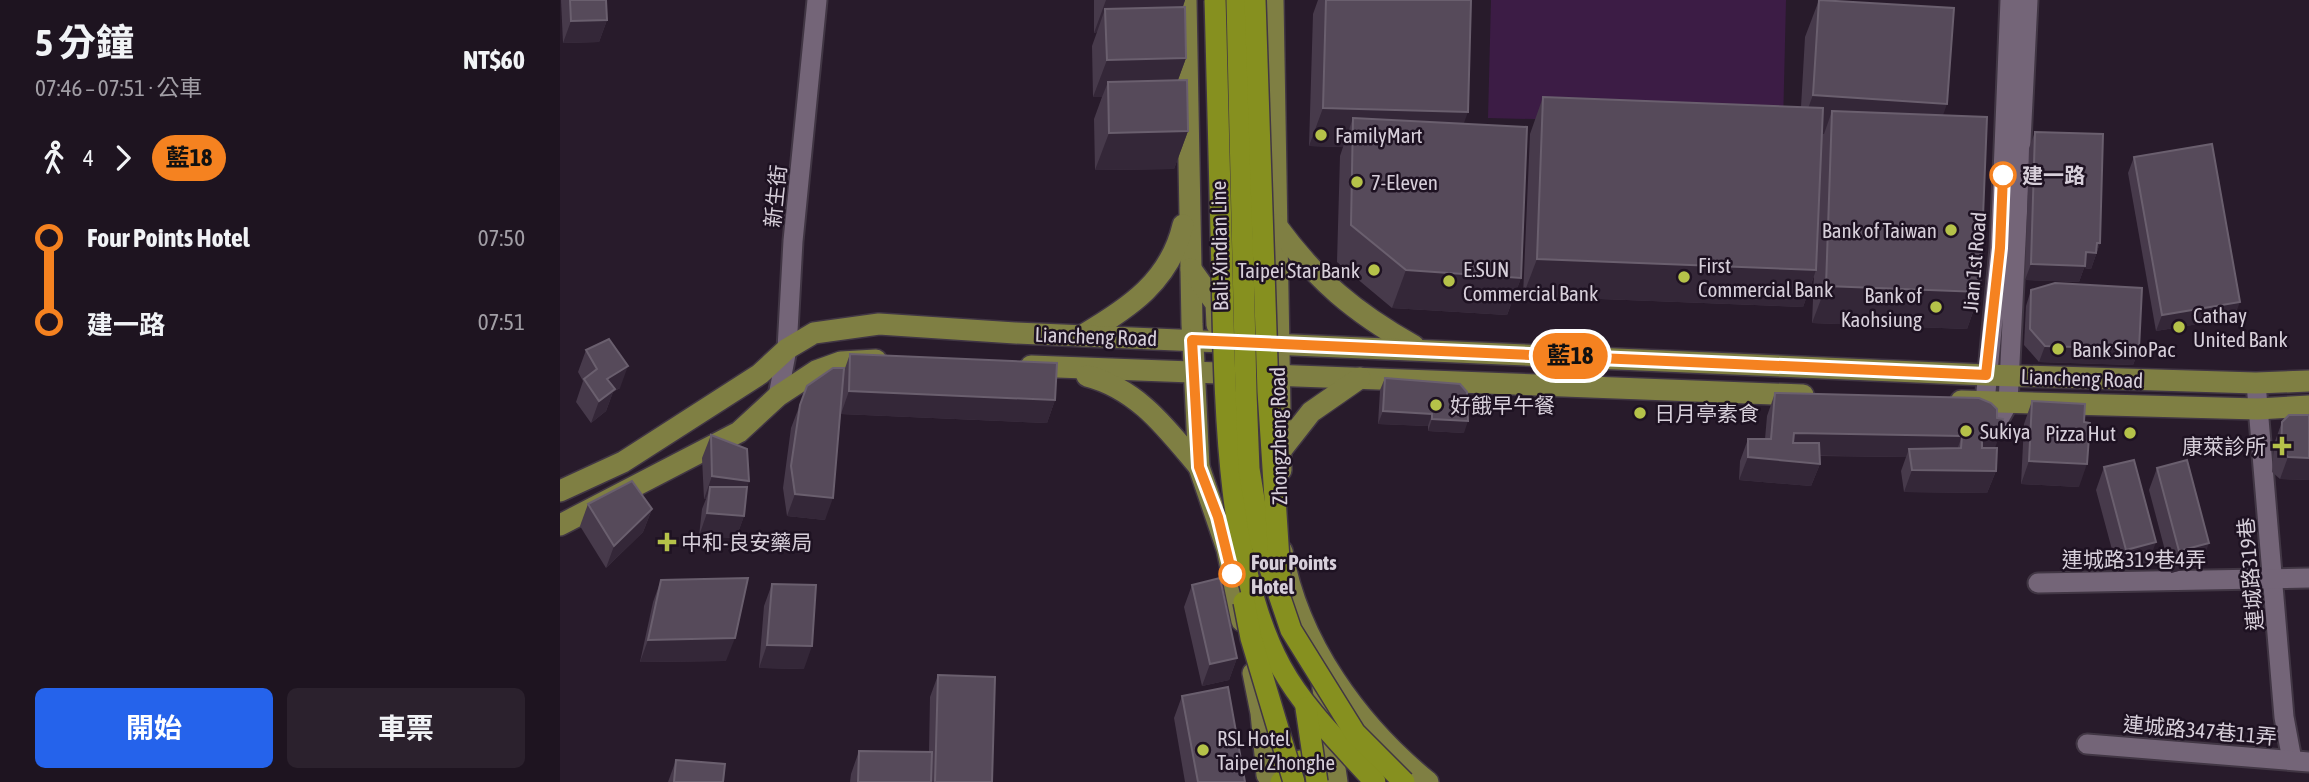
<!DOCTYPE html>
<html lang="zh-TW">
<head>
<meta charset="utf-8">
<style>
  :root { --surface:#1e1420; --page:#2b212d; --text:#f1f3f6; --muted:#a19ea5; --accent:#2563eb }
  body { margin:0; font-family:"Asap Condensed","Noto Sans TC",sans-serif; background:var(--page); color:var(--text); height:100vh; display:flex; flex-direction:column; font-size:26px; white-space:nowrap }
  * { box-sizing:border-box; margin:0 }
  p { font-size:23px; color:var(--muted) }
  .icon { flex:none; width:38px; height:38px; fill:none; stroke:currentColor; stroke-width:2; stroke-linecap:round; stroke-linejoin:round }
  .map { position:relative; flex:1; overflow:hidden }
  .sheet { display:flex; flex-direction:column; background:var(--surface); width:560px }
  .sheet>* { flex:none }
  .badge { padding:0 14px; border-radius:23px; font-size:24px; line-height:46px }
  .map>.badge { position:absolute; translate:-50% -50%; box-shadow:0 0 0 4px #fff }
  .legs { display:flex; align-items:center; gap:10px; height:77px; padding:0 35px; font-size:23px }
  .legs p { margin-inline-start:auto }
  .headline { display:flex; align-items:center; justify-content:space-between; height:119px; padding:0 35px }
  h1 { font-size:38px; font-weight:700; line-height:52px }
  .button { display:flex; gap:14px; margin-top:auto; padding:14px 35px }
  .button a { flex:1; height:80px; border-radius:10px; background:var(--accent); color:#fff; font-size:28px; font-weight:700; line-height:80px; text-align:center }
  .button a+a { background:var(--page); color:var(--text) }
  ul { padding:0 35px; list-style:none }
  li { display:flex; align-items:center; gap:24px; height:84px; font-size:26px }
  li i { display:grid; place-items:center; width:10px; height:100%; margin:0 9px; background:currentColor }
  li i::after { content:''; width:18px; height:18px; margin:-9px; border:5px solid; border-radius:50%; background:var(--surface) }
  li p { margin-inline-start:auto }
  li:first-child i { background:linear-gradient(#0000 50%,currentColor 0) }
  li:last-child i { background:linear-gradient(currentColor 50%,#0000 0) }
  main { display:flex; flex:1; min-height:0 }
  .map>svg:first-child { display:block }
  .green { fill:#3c1c45 }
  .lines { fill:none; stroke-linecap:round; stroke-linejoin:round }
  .minor-casing { stroke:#413644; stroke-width:23 }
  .major-casing { stroke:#413644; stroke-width:24 }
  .highway-casing { stroke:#413644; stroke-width:24 }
  .minor { stroke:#746578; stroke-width:19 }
  .major { stroke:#7f7f43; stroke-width:21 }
  .highway { stroke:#86901f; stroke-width:21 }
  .highway-bridge-casing { stroke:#413644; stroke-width:24; stroke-linecap:butt }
  .highway-bridge { stroke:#86901f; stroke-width:21 }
  .wall { fill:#473a4b }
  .shaded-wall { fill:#342738 }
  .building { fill:#564a5a; stroke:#6a5f6e; stroke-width:2 }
  .line-1-casing { stroke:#fff; stroke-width:16 }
  .line-1 { stroke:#f58220; stroke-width:10 }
  .poi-dot { fill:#b5c249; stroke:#1e1222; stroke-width:2.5 }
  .stop-1-dot { fill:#fff; stroke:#f58220; stroke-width:3.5 }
  .labels { text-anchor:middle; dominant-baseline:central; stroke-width:5; stroke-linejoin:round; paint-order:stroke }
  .poi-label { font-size:21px; fill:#d7cfda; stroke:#1e1222; text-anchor:start }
  .stop-label { font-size:21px; font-weight:bold; fill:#d7cfda; stroke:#1e1222; text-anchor:start }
  .street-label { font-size:21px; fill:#d7cfda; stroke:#1e1222 }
</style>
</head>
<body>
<main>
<section class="sheet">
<div class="headline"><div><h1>5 分鐘</h1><p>07:46 – 07:51 · 公車</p></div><b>NT$60</b></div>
<div class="legs"><svg class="icon" aria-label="walk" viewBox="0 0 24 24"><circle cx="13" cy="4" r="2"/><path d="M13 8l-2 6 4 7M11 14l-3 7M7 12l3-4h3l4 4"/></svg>4<svg class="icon" aria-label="forward" viewBox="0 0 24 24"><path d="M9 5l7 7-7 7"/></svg><b class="badge" style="background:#f58220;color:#111">藍18</b></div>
<ul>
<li><i style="color:#f58220"></i><b>Four Points Hotel</b><p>07:50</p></li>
<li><i style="color:#f58220"></i><b>建一路</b><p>07:51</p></li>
</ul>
<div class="button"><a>開始</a><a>車票</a></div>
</section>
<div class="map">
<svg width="1749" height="782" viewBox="0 0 1749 782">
  <rect width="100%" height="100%" fill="#281b2b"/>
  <polygon class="green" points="931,0 1226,0 1223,125 928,118"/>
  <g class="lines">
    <defs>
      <g id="minor">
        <polyline points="1450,0 1440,248 1425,402 1439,419 1448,403 1468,0"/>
        <polyline points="1696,383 1724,717 1732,760"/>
        <polyline points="218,396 227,349 233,241 257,0"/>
        <polyline points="1478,583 1749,578"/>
        <polyline points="1527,744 1749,762"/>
      </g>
      <g id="major">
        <polyline points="626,0 632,324 639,467 667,549 682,621"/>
        <polyline points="713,0 721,470"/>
        <path d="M716 225C757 281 794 312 854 346"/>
        <polyline points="631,269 656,304 657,325"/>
        <path d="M523 335C569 308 610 281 623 225"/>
        <polyline points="471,366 1243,395"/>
        <path d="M527 376C578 389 607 429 639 467"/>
        <polyline points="1401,401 1698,409 1749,406"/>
        <polyline points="722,449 751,412 800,378"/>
        <polyline points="0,491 63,462 200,374 227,349 254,333 319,324 455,333 1426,375 1696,383 1749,381"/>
        <polyline points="0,525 179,432 218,396 256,371 281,362 316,360"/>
        <path d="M722 551C738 643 798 725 868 782"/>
        <polyline points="693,673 701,713 707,775"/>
        <polyline points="761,675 777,782"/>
      </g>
      <polyline id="highway" points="721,782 740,761"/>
    </defs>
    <use href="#minor" class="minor-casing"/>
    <use href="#major" class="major-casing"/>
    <use href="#highway" class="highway-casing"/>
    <use href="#minor" class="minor"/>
    <use href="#major" class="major"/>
    <use href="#highway" class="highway"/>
    <defs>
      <g id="highway-bridge">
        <path d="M655 0C658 90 660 180 662 271 665 388 664 563 721 667 744 709 783 746 815 782"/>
        <polyline points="677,0 686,393 689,469 701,542 731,630 795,733 844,782"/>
        <polyline points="695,0 708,391 720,575"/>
        <polyline points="684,602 691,638 734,782"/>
        <polyline points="746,708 757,782"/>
      </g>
    </defs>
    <use href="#highway-bridge" class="highway-bridge-casing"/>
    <use href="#highway-bridge" class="highway-bridge"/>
  </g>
  <g class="wall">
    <polygon points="1,0 46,0 47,20 39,42 3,43"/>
    <polygon points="534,0 625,0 623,7 626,58 618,80 628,131 614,169 535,170 534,119 542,97 533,97 532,46 537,32 534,33"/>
    <polygon points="758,0 911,0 903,124 961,278 947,315 832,308 777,262 780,156 783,147 749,146 753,14"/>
    <polygon points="1259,0 1383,115 1420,292 1407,329 1252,323 1254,276 1243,307 963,296 970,134 983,97 1241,107 1245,37"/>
    <polygon points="1475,132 1540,243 1531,269 1524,268 1519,282 1465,280 1469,148"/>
    <polygon points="1574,157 1674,318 1596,331 1568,173"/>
    <polygon points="1471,290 1579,349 1573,365 1479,362 1464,345 1466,306"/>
    <polygon points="26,350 60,388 53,392 46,411 31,423 16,402 23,381 18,372"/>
    <polygon points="290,354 495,400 487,423 281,414 265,520 227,516 223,488 231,428 247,386 284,371"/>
    <polygon points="825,378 904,433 868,431 868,426 818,424 820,390"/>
    <polygon points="1215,393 1419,398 1435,448 1436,471 1427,493 1344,492 1341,471 1346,457 1259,456 1260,464 1251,486 1179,480 1180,461 1188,439 1205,439 1207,416"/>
    <polygon points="1472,401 1519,487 1461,484 1464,424"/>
    <polygon points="1749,415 1749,480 1720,479 1712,472 1714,444 1722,422"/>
    <polygon points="151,435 189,481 187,487 184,516 176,538 139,536 142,509 146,499 144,499 142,458"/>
    <polygon points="1544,467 1588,564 1558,572 1536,490"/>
    <polygon points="1597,468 1641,565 1611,573 1589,490"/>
    <polygon points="28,504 92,509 83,532 46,568 20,526"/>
    <polygon points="101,580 166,661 80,662 93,602"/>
    <polygon points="212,584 244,669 199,668 204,606"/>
    <polygon points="632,585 677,658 669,680 642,686 624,607"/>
    <polygon points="378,675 432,782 290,782 291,774 299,751 369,752 370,697"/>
    <polygon points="622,696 685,782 625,782 614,718"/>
    <polygon points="116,760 163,782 108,782"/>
  </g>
  <g class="shaded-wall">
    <polygon points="546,0 625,0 614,31 545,9 537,32 534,33"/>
    <polygon points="47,20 39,42 3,43 11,21"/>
    <polygon points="626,58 612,96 548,82 542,97 533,97 547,60"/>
    <polygon points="1253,95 1387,104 1374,141 1272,111 1264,134 1239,133"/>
    <polygon points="763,108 908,112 894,150 793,118 783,147 749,146"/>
    <polygon points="628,131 614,169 535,170 549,133"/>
    <polygon points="1537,243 1540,243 1531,269 1524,268 1519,282 1465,280 1471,264 1526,252"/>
    <polygon points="977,259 1256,270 1243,307 963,296"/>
    <polygon points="846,270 961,278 947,315 832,308"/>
    <polygon points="1266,286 1420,292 1407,329 1252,323"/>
    <polygon points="1680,302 1674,318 1596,331 1602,315"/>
    <polygon points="1485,346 1579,349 1573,365 1479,362"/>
    <polygon points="68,366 60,388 53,392 46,411 31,423 47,379"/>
    <polygon points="289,391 495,400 487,423 281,414"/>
    <polygon points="823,411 872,414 868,426 818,424"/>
    <polygon points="872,419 908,421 904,433 868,431"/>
    <polygon points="1234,433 1402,436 1394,458 1349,449 1346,457 1226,455"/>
    <polygon points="1422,436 1439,437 1431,459 1414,459"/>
    <polygon points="1188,457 1260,464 1251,486 1179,480"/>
    <polygon points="1728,457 1749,458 1749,480 1720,479"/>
    <polygon points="1469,461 1527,464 1519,487 1461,484"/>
    <polygon points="1352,470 1436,471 1427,493 1344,492"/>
    <polygon points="152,476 189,481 181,503 150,487 146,499 144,499"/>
    <polygon points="235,494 273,498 265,520 227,516"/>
    <polygon points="92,509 83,532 46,568 54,546"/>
    <polygon points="147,513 184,516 176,538 139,536"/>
    <polygon points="1596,542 1588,564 1558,572 1566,550"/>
    <polygon points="1649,543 1641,565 1611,573 1619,551"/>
    <polygon points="175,638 166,661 80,662 88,640"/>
    <polygon points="207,645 252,646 244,669 199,668"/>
    <polygon points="677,658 669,680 642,686 650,664"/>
  </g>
  <g class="building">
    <polygon points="10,0 46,0 47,20 11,21"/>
    <polygon points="766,0 911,0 908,112 763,108"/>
    <polygon points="1259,0 1394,8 1387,104 1253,95"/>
    <polygon points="625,7 626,58 547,60 545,9"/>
    <polygon points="627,80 628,131 549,133 548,82"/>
    <polygon points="983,97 1263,108 1256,270 977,259"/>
    <polygon points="1272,111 1427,117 1420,292 1266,286"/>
    <polygon points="793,118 967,127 961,278 846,270 791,225"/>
    <polygon points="1475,132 1543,134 1540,243 1537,243 1536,253 1526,252 1525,266 1471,264"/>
    <polygon points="1652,144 1680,302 1602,315 1574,157"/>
    <polygon points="1495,283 1582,288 1579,349 1485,346 1470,329 1471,290"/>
    <polygon points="49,339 68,366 47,379 55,389 39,401 24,379 37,369 26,350"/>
    <polygon points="290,354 497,363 495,400 289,391"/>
    <polygon points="273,368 284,368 273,498 235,494 231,466 240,405 247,386"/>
    <polygon points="825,378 900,384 907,392 908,421 872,419 872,414 823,411"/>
    <polygon points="1215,393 1419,398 1431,403 1437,409 1437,418 1443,419 1439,437 1422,436 1422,448 1437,448 1436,471 1352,470 1349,449 1401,448 1402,436 1234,433 1233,443 1259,443 1260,464 1188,457 1188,439 1211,439"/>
    <polygon points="1472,401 1525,404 1524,422 1530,423 1527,464 1469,461"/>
    <polygon points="1729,415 1749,415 1749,458 1728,457 1721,450 1722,422"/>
    <polygon points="151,435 187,449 189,481 152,476"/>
    <polygon points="1574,460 1596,542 1566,550 1544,467"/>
    <polygon points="1627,460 1649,543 1619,551 1597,468"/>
    <polygon points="72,481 92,509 54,546 28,504"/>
    <polygon points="150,487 187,487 184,516 147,513"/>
    <polygon points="188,578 175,638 88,640 101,580"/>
    <polygon points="660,578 677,658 650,664 632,585"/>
    <polygon points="212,584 256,585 252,646 207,645"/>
    <polygon points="378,675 435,677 432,782 375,782"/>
    <polygon points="668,687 685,782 638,782 622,696"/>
    <polygon points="299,751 372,752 371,782 298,782"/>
    <polygon points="116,760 165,764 163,782 114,782"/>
  </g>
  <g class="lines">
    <defs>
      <polyline id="line-1" points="672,574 658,517 639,467 632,340 1426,375 1440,248 1443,175"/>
    </defs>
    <use href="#line-1" class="line-1-casing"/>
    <use href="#line-1" class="line-1"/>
  </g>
  <g class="poi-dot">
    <circle cx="761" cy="135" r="7"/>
    <circle cx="797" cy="182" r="7"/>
    <circle cx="1391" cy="230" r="7"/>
    <circle cx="814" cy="270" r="7"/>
    <circle cx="1124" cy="277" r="7"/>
    <circle cx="889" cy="281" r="7"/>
    <circle cx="1376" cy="307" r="7"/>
    <circle cx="1619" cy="327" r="7"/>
    <circle cx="1498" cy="349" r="7"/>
    <circle cx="876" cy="405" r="7"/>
    <circle cx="1080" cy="413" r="7"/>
    <circle cx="1406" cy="431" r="7"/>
    <circle cx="1570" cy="433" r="7"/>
    <path d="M1718.5 435.5h7v7h7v7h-7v7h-7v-7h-7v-7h7z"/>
    <path d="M103.5 531.5h7v7h7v7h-7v7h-7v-7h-7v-7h7z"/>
    <circle cx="643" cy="750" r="7"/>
  </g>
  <g class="stop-1-dot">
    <circle cx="1443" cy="175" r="12"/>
    <circle cx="672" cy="574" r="12"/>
  </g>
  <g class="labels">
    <g class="poi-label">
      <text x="775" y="135">FamilyMart</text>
      <text x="811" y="182">7-Eleven</text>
      <text x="1377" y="230" text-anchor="end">Bank of Taiwan</text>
      <text x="1138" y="265">First<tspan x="1138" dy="24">Commercial Bank</tspan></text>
      <text x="903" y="269">E.SUN<tspan x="903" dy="24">Commercial Bank</tspan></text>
      <text x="800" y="270" text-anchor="end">Taipei Star Bank</text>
      <text x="1362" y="295" text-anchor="end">Bank of<tspan x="1362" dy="24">Kaohsiung</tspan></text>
      <text x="1633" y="315">Cathay<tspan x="1633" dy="24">United Bank</tspan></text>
      <text x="1512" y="349">Bank SinoPac</text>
      <text x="890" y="405">好餓早午餐</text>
      <text x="1094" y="413">日月亭素食</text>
      <text x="1420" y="431">Sukiya</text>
      <text x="1556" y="433" text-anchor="end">Pizza Hut</text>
      <text x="1706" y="446" text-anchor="end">康萊診所</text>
      <text x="121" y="542">中和-良安藥局</text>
      <text x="657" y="738">RSL Hotel<tspan x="657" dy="24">Taipei Zhonghe</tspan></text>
    </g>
    <g class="stop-label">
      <text x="1462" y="175">建一路</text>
      <text x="691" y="562">Four Points<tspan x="691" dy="24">Hotel</tspan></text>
    </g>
    <g class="street-label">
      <text transform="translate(215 196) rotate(-84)">新生街</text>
      <text transform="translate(659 246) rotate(-91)">Bali-Xindian Line</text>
      <text transform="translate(1414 262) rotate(-85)">Jian 1st Road</text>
      <text transform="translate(536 336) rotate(2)">Liancheng Road</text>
      <text transform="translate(1522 378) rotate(2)">Liancheng Road</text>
      <text transform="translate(718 436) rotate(-91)">Zhongzheng Road</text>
      <text x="1574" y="559">連城路319巷4弄</text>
      <text transform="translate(1690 574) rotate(-95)">連城路319巷</text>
      <text transform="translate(1640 730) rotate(5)">連城路347巷11弄</text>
    </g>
  </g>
</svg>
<b class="badge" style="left:1010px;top:356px;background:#f58220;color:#111">藍18</b>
</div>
</main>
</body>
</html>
